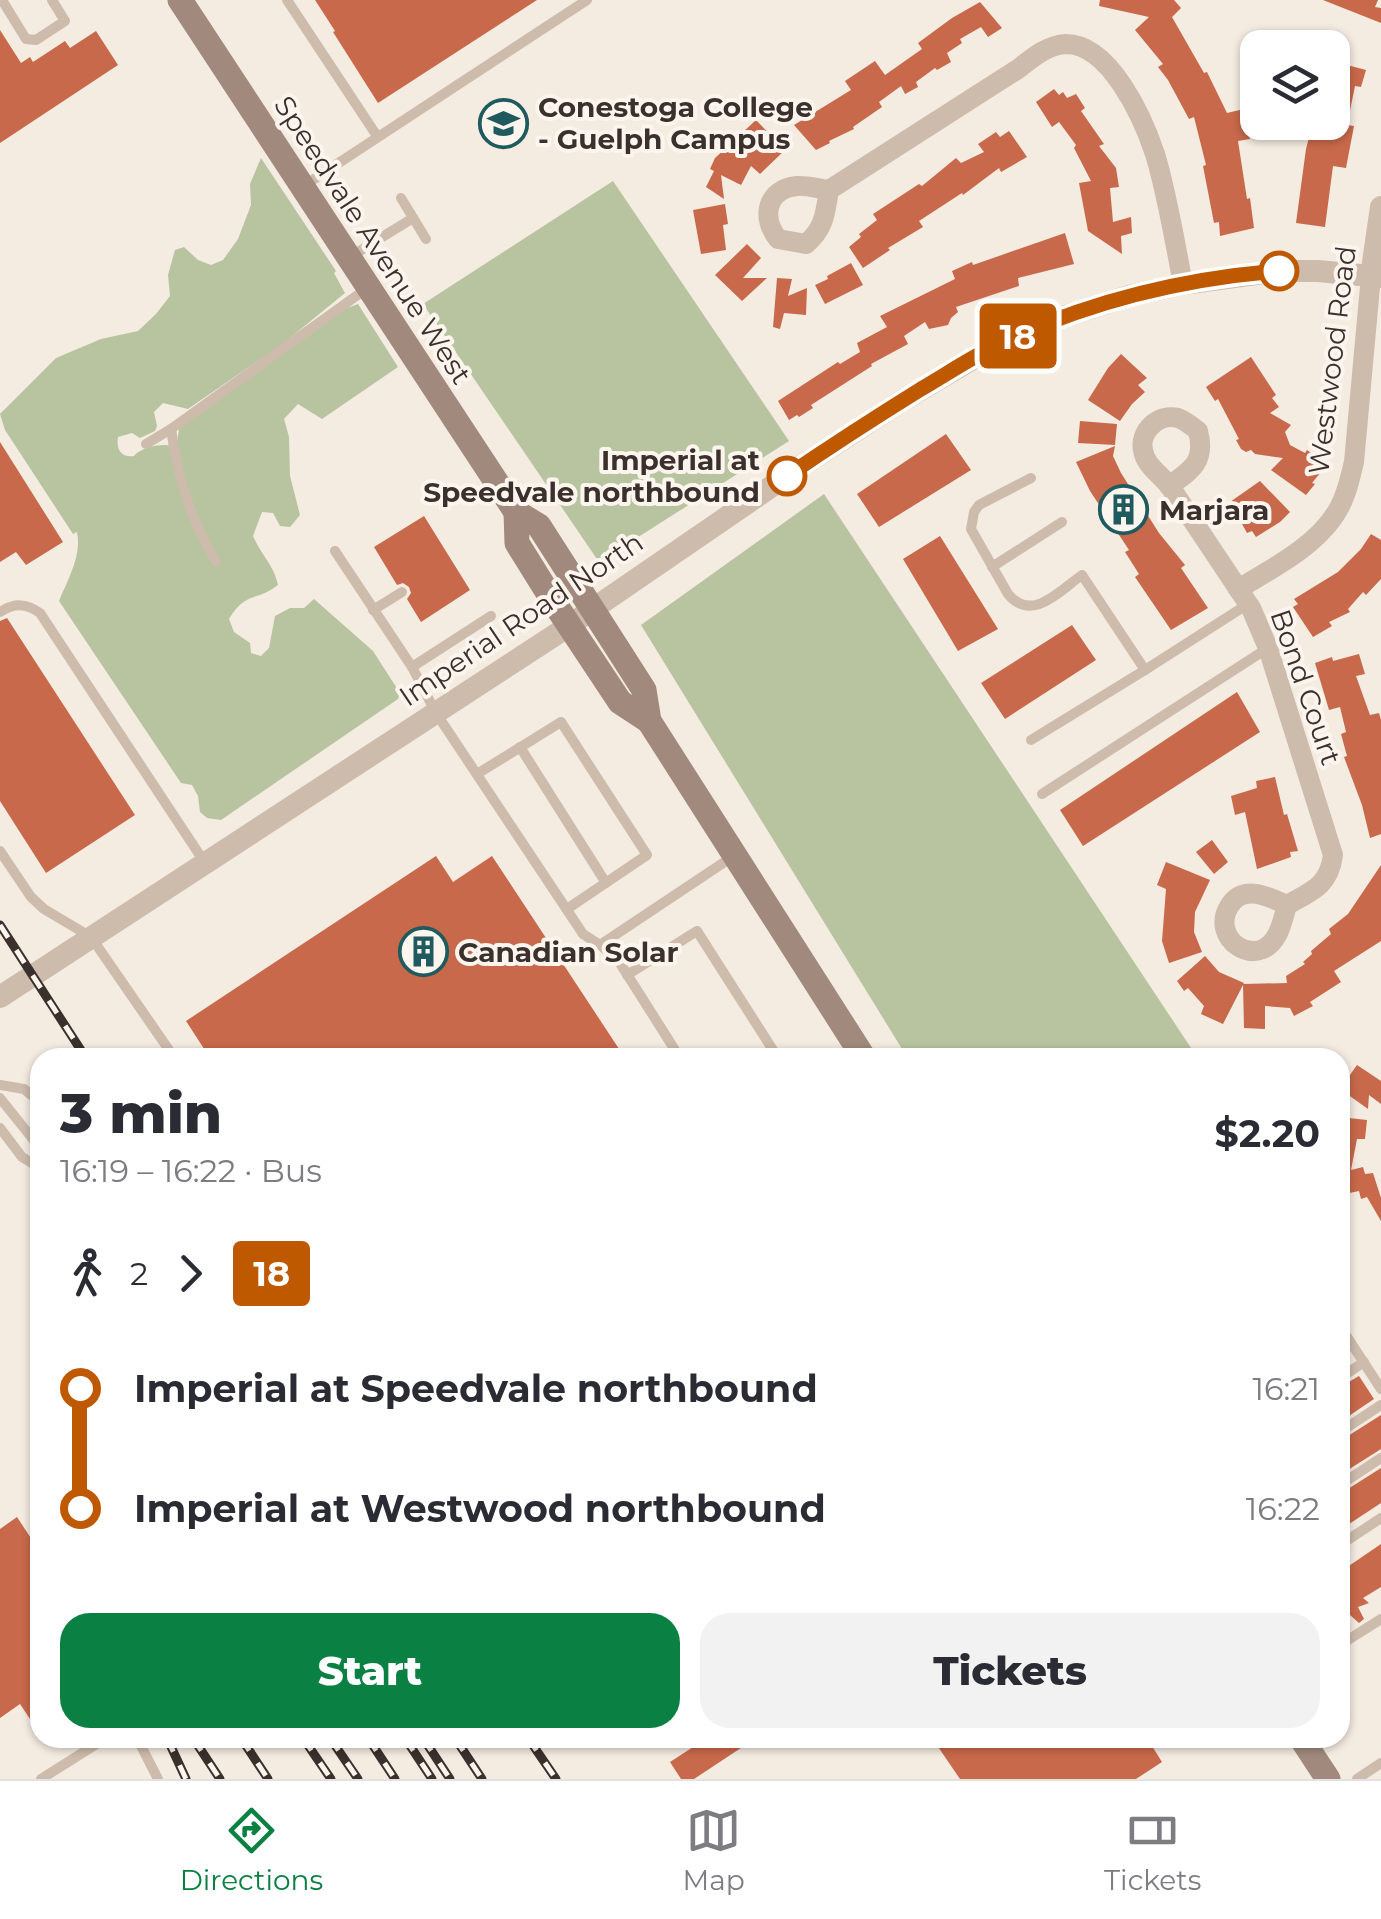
<!DOCTYPE html>
<html lang="en">
<head>
<meta charset="utf-8">
<style>
  :root { --surface:#fff; --page:#f2f2f3; --text:#2b2b33; --muted:#7c7c81; --line:#e1e1e2; --accent:#0b8043 }
  body { margin:0; font-family:Montserrat,sans-serif; background:var(--page); color:var(--text); height:100vh; display:flex; flex-direction:column; font-size:38px; white-space:nowrap }
  * { box-sizing:border-box; margin:0 }
  p { font-size:32px; color:var(--muted) }
  .icon { flex:none; width:55px; height:55px; fill:none; stroke:currentColor; stroke-width:2; stroke-linecap:round; stroke-linejoin:round }
  .map { position:relative; flex:1; overflow:hidden }
  .side { position:absolute; left:30px; top:1048px; width:1320px; height:700px; display:flex; flex-direction:column; background:var(--surface); border-radius:30px; box-shadow:0 2px 8px #0004 }
  .side>* { flex:none }
  .badge { padding:0 20px; border-radius:8px; font-size:35px; line-height:65px }
  .tools { position:absolute; left:1240px; top:30px; display:grid; gap:20px }
  .tools a { display:grid; place-items:center; width:110px; height:110px; border-radius:20px; background:var(--surface); box-shadow:0 2px 8px #0004; font-size:50px }
  .map>.badge { position:absolute; translate:-50% -50%; box-shadow:0 0 0 5px #fff }
  .legs { display:flex; align-items:center; gap:15px; height:110px; padding:0 30px; font-size:32px }
  .legs p { margin-inline-start:auto }
  .headline { display:flex; align-items:center; justify-content:space-between; height:170px; padding:0 30px }
  h1 { font-size:55px; font-weight:800; line-height:75px }
  .action { display:flex; gap:20px; margin-top:auto; padding:20px 30px }
  .action a { flex:1; height:115px; border-radius:30px; background:var(--accent); color:#fff; font-size:40px; font-weight:800; line-height:115px; text-align:center }
  .action a+a { background:var(--page); color:var(--text) }
  ul { padding:0 30px; list-style:none }
  li { display:flex; align-items:center; gap:35px; height:120px; font-size:38px }
  li i { display:grid; place-items:center; width:15px; height:100%; margin:0 12px; background:currentColor }
  li i::after { content:''; width:25px; height:25px; margin:-12px; border:8px solid; border-radius:50%; background:var(--surface) }
  li p { margin-inline-start:auto }
  li:first-child i { background:linear-gradient(#0000 50%,currentColor 0) }
  li:last-child i { background:linear-gradient(currentColor 50%,#0000 0) }
  .tabs { display:flex; justify-content:space-around; align-items:center; height:140px; border-top:2px solid var(--line); background:var(--surface); font-size:28px; color:var(--muted) }
  .tabs a { display:grid; justify-items:center; gap:5px }
  .tabs .selected { color:var(--accent) }
  .map>svg:first-child { display:block }
  .green { fill:#b8c4a0 }
  .building { fill:#c8694b }
  .lines { fill:none; stroke-linecap:round; stroke-linejoin:round }
  .service { stroke:#cdbbac; stroke-width:10 }
  .minor { stroke:#cdbbac; stroke-width:20 }
  .tertiary { stroke:#cdbbac; stroke-width:22 }
  .secondary { stroke:#a18a7d; stroke-width:25 }
  .rail-casing { stroke:#3b302b; stroke-width:9 }
  .rail { stroke:#fbf5ee; stroke-width:5; stroke-dasharray:15; stroke-linecap:butt }
  .line-1-casing { stroke:#fff; stroke-width:22 }
  .line-1 { stroke:#bf5900; stroke-width:15 }
  .stop-1-dot { fill:#fff; stroke:#bf5900; stroke-width:5 }
  .labels { text-anchor:middle; dominant-baseline:central; stroke-width:8; stroke-linejoin:round; paint-order:stroke }
  .poi-label { font-size:28px; font-weight:bold; fill:#3b302b; stroke:#fbf5ee; text-anchor:start }
  .street-label { font-size:28px; fill:#3b302b; stroke:#fbf5ee }
  .stop-label { font-size:28px; font-weight:bold; fill:#3b302b; stroke:#fbf5ee; text-anchor:end }
</style>
</head>
<body>
<div class="map">
<svg width="1381" height="1779" viewBox="0 0 1381 1779">
  <rect width="100%" height="100%" fill="#f4ebe1"/>
  <g class="green">
    <path d="M261 158 336 271 334 273 345 293 285 342 188 409 163 403 154 412 157 426 155 431 140 438 132 433 118 437C116 449 121 458 134 456 140 448 161 443 171 446L177 443 179 429 184 424 342 310 358 304 398 367 322 419 298 404 284 419 289 437 290 476 300 515 290 527 280 526 273 513 262 512 253 536C261 555 274 565 278 585 256 602 246 591 229 619L234 632 250 643 251 653 261 656 269 648 275 616 290 608H304L314 599 373 651 400 693 398 699 221 820 207 818 200 812 198 796 192 785 181 783 59 601C68 579 82 556 77 532L73 534 5 430 0 414 56 358 101 339 138 331 156 314 170 296 168 275 175 250 184 247 198 260 211 265 223 260 238 239 251 205 250 184Z"/>
    <polygon points="613,181 789,441 599,562 423,304"/>
    <polygon points="824,494 1197,1057 907,1057 641,625"/>
  </g>
  <g class="building">
    <polygon points="315,0 537,0 378,103 333,32 335,31"/>
    <polygon points="1100,0 1174,0 1181,8 1172,17 1204,73 1207,72 1227,113 1244,109 1250,139 1238,141 1247,199 1250,198 1254,228 1220,236 1219,222 1214,223 1203,166 1206,165 1194,117 1189,119 1168,80 1158,67 1163,64 1135,30 1149,17 1099,6"/>
    <polygon points="1323,0 1378,0 1375,7 1381,8 1381,23"/>
    <polygon points="980,2 1002,28 988,37 981,27 960,39 962,43 947,53 951,62 937,70 935,68 916,82 918,87 905,94 901,86 879,102 882,107 853,127 854,129 829,141 830,143 816,150 794,125 851,90 845,81 875,61 885,75 922,49 918,43 952,18"/>
    <polygon points="0,30 21,63 30,57 33,62 65,41 70,48 96,31 118,65 0,143"/>
    <polygon points="1332,61 1366,70 1361,87 1355,86 1347,125 1354,126 1346,168 1333,166 1325,227 1296,223 1306,149 1313,122 1332,122"/>
    <polygon points="1054,89 1059,95 1063,92 1067,98 1076,94 1085,108 1081,111 1104,144 1099,146 1116,168 1119,187 1110,188 1113,222 1131,217 1132,233 1121,236 1122,254 1088,231 1079,183 1091,181 1074,148 1076,145 1059,122 1052,127 1036,102"/>
    <polygon points="756,120 785,150 760,174 751,166 741,185 721,175 724,199 706,187 714,171 710,169 715,158"/>
    <polygon points="1009,131 1027,157 1001,172 999,168 963,195 962,193 919,221 923,227 888,248 890,250 863,268 849,247 861,237 859,234 877,220 873,214 919,184 922,186 956,158 961,163 984,152 978,144 996,132 1000,137"/>
    <polygon points="725,204 728,224 723,225 726,250 701,254 693,210"/>
    <polygon points="1065,233 1074,264 1018,278 1019,286 956,307 958,312 951,318 948,325 929,329 925,322 904,336 908,344 871,364 872,366 811,405 813,408 799,417 797,415 789,420 778,401 838,362 840,364 860,352 857,343 887,327 880,316 955,279 952,271 972,262 973,265"/>
    <polygon points="747,244 761,258 743,278 767,278 742,301 715,275"/>
    <polygon points="851,263 863,285 825,304 815,285 828,279 827,276"/>
    <polygon points="777,278 792,279 788,296 807,288 806,315 784,313 780,329 773,327"/>
    <polygon points="1121,354 1147,378 1138,385 1145,392 1132,404 1120,421 1088,400 1108,368"/>
    <polygon points="1251,357 1276,395 1272,398 1279,407 1270,413 1291,425 1285,432 1290,445 1305,453 1307,450 1322,461 1316,469 1321,472 1312,483 1315,484 1306,495 1271,470 1283,458 1255,454 1251,450 1246,452 1241,449 1236,440 1239,439 1218,399 1215,401 1206,387"/>
    <polygon points="1080,421 1117,424 1115,445 1078,443"/>
    <polygon points="946,434 971,470 879,527 857,494"/>
    <polygon points="0,442 63,542 26,565 16,552 0,562"/>
    <polygon points="1115,446 1113,456 1121,473 1159,533 1185,565 1181,568 1208,608 1171,630 1135,577 1139,574 1125,552 1129,550 1090,491 1076,462"/>
    <polygon points="1260,481 1290,512 1280,522 1256,537 1252,531 1247,533 1230,502"/>
    <polygon points="424,516 470,590 421,622 407,599 411,593 409,587 403,583 397,585 374,547"/>
    <polygon points="1371,534 1381,540 1381,579 1366,595 1363,592 1348,609 1350,612 1329,622 1332,626 1313,637 1293,607 1298,604 1294,599 1338,572 1361,549"/>
    <polygon points="940,536 998,629 958,651 903,559"/>
    <polygon points="7,618 135,815 46,873 0,801 0,621"/>
    <polygon points="1072,625 1096,660 1005,719 981,683"/>
    <polygon points="1359,654 1365,674 1356,676 1370,715 1379,713 1381,720 1381,834 1370,838 1362,805 1344,757 1347,756 1341,734 1346,732 1340,707 1329,710 1315,663 1332,657 1333,661"/>
    <polygon points="1237,692 1260,732 1083,846 1060,810"/>
    <polygon points="1275,777 1284,815 1287,814 1298,851 1290,852 1291,857 1257,869 1245,812 1235,815 1231,796 1257,788 1256,781"/>
    <polygon points="1212,840 1228,862 1214,874 1196,852"/>
    <polygon points="436,856 453,882 492,856 625,1058 210,1058 186,1021"/>
    <polygon points="1166,862 1210,880 1195,912 1194,932 1202,952 1169,963 1162,941 1166,889 1157,885"/>
    <polygon points="1381,865 1381,941 1334,971 1341,982 1310,1002 1313,1006 1294,1016 1290,1008 1265,1006 1265,1029 1244,1028 1243,984 1287,983 1286,976 1305,964 1303,962 1312,954 1311,951 1331,934 1329,929 1348,914"/>
    <polygon points="1205,956 1219,972 1244,983 1223,1024 1201,1014 1204,1006 1188,988 1184,991 1177,981"/>
    <polygon points="1357,1065 1381,1081 1381,1104 1369,1095 1368,1109 1340,1089"/>
    <polygon points="1340,1117 1367,1120 1365,1139 1357,1139 1351,1170 1363,1167 1365,1174 1373,1173 1381,1198 1381,1221 1367,1197 1361,1199 1359,1191 1340,1195"/>
    <polygon points="1359,1376 1374,1399 1340,1422 1340,1387"/>
    <polygon points="1381,1415 1381,1449 1340,1475 1340,1441"/>
    <polygon points="1381,1468 1381,1503 1340,1530 1340,1494"/>
    <polygon points="17,1517 40,1552 40,1734 20,1704 0,1718 0,1529"/>
    <polygon points="1381,1544 1381,1587 1363,1598 1369,1603 1358,1607 1364,1619 1359,1623 1350,1615 1340,1625 1340,1572"/>
    <polygon points="707,1738 756,1738 694,1779 681,1779 670,1762"/>
    <polygon points="932,1738 1147,1738 1162,1762 1136,1779 960,1779"/>
  </g>
  <g class="lines">
    <g class="service">
      <polyline points="2,0 26,39 36,40 65,21 52,0"/>
      <polyline points="287,0 377,136"/>
      <polyline points="302,187 587,0"/>
      <polyline points="401,198 426,239"/>
      <polyline points="350,257 413,218"/>
      <path d="M171 429C178 478 190 519 216 561"/>
      <polyline points="146,444 171,429 366,289"/>
      <path d="M1031 478 979 505 974 512 971 529 1008 594C1032 623 1059 591 1082 575L1145 670"/>
      <polyline points="335,551 412,667 436,713 583,934 600,945 735,855"/>
      <polyline points="992,567 1062,522"/>
      <polyline points="373,610 402,592"/>
      <path d="M0 612C14 603 26 603 40 613L205 863"/>
      <polyline points="412,667 491,616"/>
      <polyline points="1031,740 1145,670 1248,604"/>
      <polyline points="520,747 606,883"/>
      <polyline points="477,774 561,722 647,855 567,909"/>
      <polyline points="1042,794 1268,648"/>
      <polyline points="0,851 31,897 44,909 91,937 169,1050 170,1058"/>
      <polyline points="600,945 618,960 680,1058"/>
      <polyline points="627,975 697,931 778,1058"/>
      <polyline points="0,1085 24,1089 40,1102"/>
      <polyline points="0,1098 40,1148"/>
      <polyline points="0,1128 22,1157 40,1168"/>
      <polyline points="1340,1326 1381,1389"/>
      <polyline points="1340,1378 1364,1362"/>
      <polyline points="1340,1432 1381,1405"/>
      <polyline points="1340,1485 1381,1458"/>
      <polyline points="1340,1545 1381,1518"/>
      <polyline points="1340,1645 1381,1619"/>
      <polyline points="137,1738 158,1779"/>
      <polyline points="41,1779 106,1738"/>
      <polyline points="1357,1779 1381,1763"/>
    </g>
    <g class="minor">
      <path d="M829 190C825 213 825 228 806 244L778 239C761 218 766 189 797 186 807 185 819 189 829 190L1018 69C1032 58 1047 45 1066 44 1110 44 1143 118 1155 154 1167 193 1175 243 1183 284"/>
      <path d="M1169 486C1192 470 1206 461 1198 431 1192 426 1186 421 1178 418 1159 413 1139 431 1143 450 1145 466 1162 475 1171 488L1251 608 1268 648 1333 855C1329 886 1312 891 1287 905 1284 915 1282 926 1277 935 1257 972 1208 938 1230 905 1236 895 1246 892 1257 894 1268 896 1278 901 1287 905"/>
      <path d="M1238 589C1273 568 1319 545 1339 508 1347 494 1350 478 1354 462L1371 276"/>
    </g>
    <g class="tertiary">
      <polyline points="1371,276 1381,207"/>
      <polyline points="0,997 555,635 797,469 900,402 991,348 1053,320 1129,296 1183,284 1279,271 1318,271 1381,277"/>
    </g>
    <g class="secondary">
      <polyline points="180,0 516,512 539,526 644,690 649,721 864,1058"/>
      <polyline points="516,512 517,543 553,601 620,702 649,721"/>
      <polyline points="1301,1738 1328,1779"/>
    </g>
    <defs>
      <g id="rail">
        <polyline points="0,925 86,1058"/>
        <polyline points="167,1738 186,1779"/>
        <polyline points="193,1738 220,1779"/>
        <polyline points="241,1738 268,1779"/>
        <polyline points="303,1738 331,1779"/>
        <polyline points="330,1738 358,1779"/>
        <polyline points="368,1738 395,1779"/>
        <polyline points="405,1738 432,1779"/>
        <polyline points="423,1738 450,1779"/>
        <polyline points="455,1738 482,1779"/>
        <polyline points="528,1738 556,1779"/>
      </g>
    </defs>
    <use href="#rail" class="rail-casing"/>
    <use href="#rail" class="rail"/>
  </g>
  <g class="lines">
    <defs>
      <path id="line-1" d="M787 476C831 446 876 417 921 389 945 375 969 359 993 347 1083 303 1180 279 1279 271"/>
    </defs>
    <use href="#line-1" class="line-1-casing"/>
    <use href="#line-1" class="line-1"/>
  </g>
  <defs>
    <symbol id="university-ring" viewBox="-11 -11 22 22"><circle r="9.5" fill="#fbf5ee" stroke="#1f5a5e" stroke-width="1.5"/><path d="M0-5L7-2L0 1L-7-2ZM-4 1L0 2.5L4 1V4Q0 6-4 4Z" fill="#1f5a5e"/></symbol>
    <symbol id="building-ring" viewBox="-11 -11 22 22"><circle r="9.5" fill="#fbf5ee" stroke="#1f5a5e" stroke-width="1.5"/><path d="M-4-6H4V6H1V3H-1V6H-4ZM-2.5-4.3h1.7v1.8h-1.7ZM.8-4.3h1.7v1.8H.8ZM-2.5-1h1.7V.8h-1.7ZM.8-1h1.7V.8H.8Z" fill="#1f5a5e"/></symbol>
  </defs>
  <g fill-rule="evenodd">
    <use href="#university-ring" x="476" y="96" width="55" height="55"/>
    <use href="#building-ring" x="1096" y="482" width="55" height="55"/>
    <use href="#building-ring" x="396" y="924" width="55" height="55"/>
  </g>
  <g class="stop-1-dot">
    <circle cx="1279" cy="271" r="18"/>
    <circle cx="787" cy="476" r="18"/>
  </g>
  <g class="labels">
    <g class="poi-label">
      <text x="538" y="107">Conestoga College<tspan x="538" dy="32">- Guelph Campus</tspan></text>
      <text x="1159" y="510">Marjara</text>
      <text x="458" y="952">Canadian Solar</text>
    </g>
    <g class="street-label">
      <text transform="translate(373 240) rotate(57)">Speedvale Avenue West</text>
      <text transform="translate(1332 360) rotate(-83)">Westwood Road</text>
      <text transform="translate(521 619) rotate(-34)">Imperial Road North</text>
      <text transform="translate(1306 687) rotate(71)">Bond Court</text>
    </g>
    <g class="stop-label">
      <text x="760" y="460">Imperial at<tspan x="760" dy="32">Speedvale northbound</tspan></text>
    </g>
  </g>
</svg>
<div class="tools">
<a><svg class="icon" aria-label="layers" viewBox="0 0 24 24"><path d="M12 4l9 5-9 5-9-5zM3 14l9 5 9-5"/></svg></a>
</div>
<b class="badge" style="left:1018px;top:336px;background:#bf5900;color:#fff">18</b>
<section class="side">
<div class="headline"><div><h1>3 min</h1><p>16:19 – 16:22 · Bus</p></div><b>$2.20</b></div>
<div class="legs"><svg class="icon" aria-label="walk" viewBox="0 0 24 24"><circle cx="13" cy="4" r="2"/><path d="M13 8l-2 6 4 7M11 14l-3 7M7 12l3-4h3l4 4"/></svg>2<svg class="icon" aria-label="forward" viewBox="0 0 24 24"><path d="M9 5l7 7-7 7"/></svg><b class="badge" style="background:#bf5900;color:#fff">18</b></div>
<ul>
<li><i style="color:#bf5900"></i><b>Imperial at Speedvale northbound</b><p>16:21</p></li>
<li><i style="color:#bf5900"></i><b>Imperial at Westwood northbound</b><p>16:22</p></li>
</ul>
<div class="action"><a>Start</a><a>Tickets</a></div>
</section>
</div>
<nav class="tabs">
<a class="selected"><svg class="icon" aria-label="directions" viewBox="0 0 24 24"><path d="M12 3l9 9-9 9-9-9zM9 14v-3h6M13 9l2 2-2 2"/></svg>Directions</a>
<a><svg class="icon" aria-label="map" viewBox="0 0 24 24"><path d="M3 6l6-2 6 2 6-2v14l-6 2-6-2-6 2zM9 4v14M15 6v14"/></svg>Map</a>
<a><svg class="icon" aria-label="tickets" viewBox="0 0 24 24"><path d="M3 7h18v10H3zM15 7v10"/></svg>Tickets</a>
</nav>
</body>
</html>
